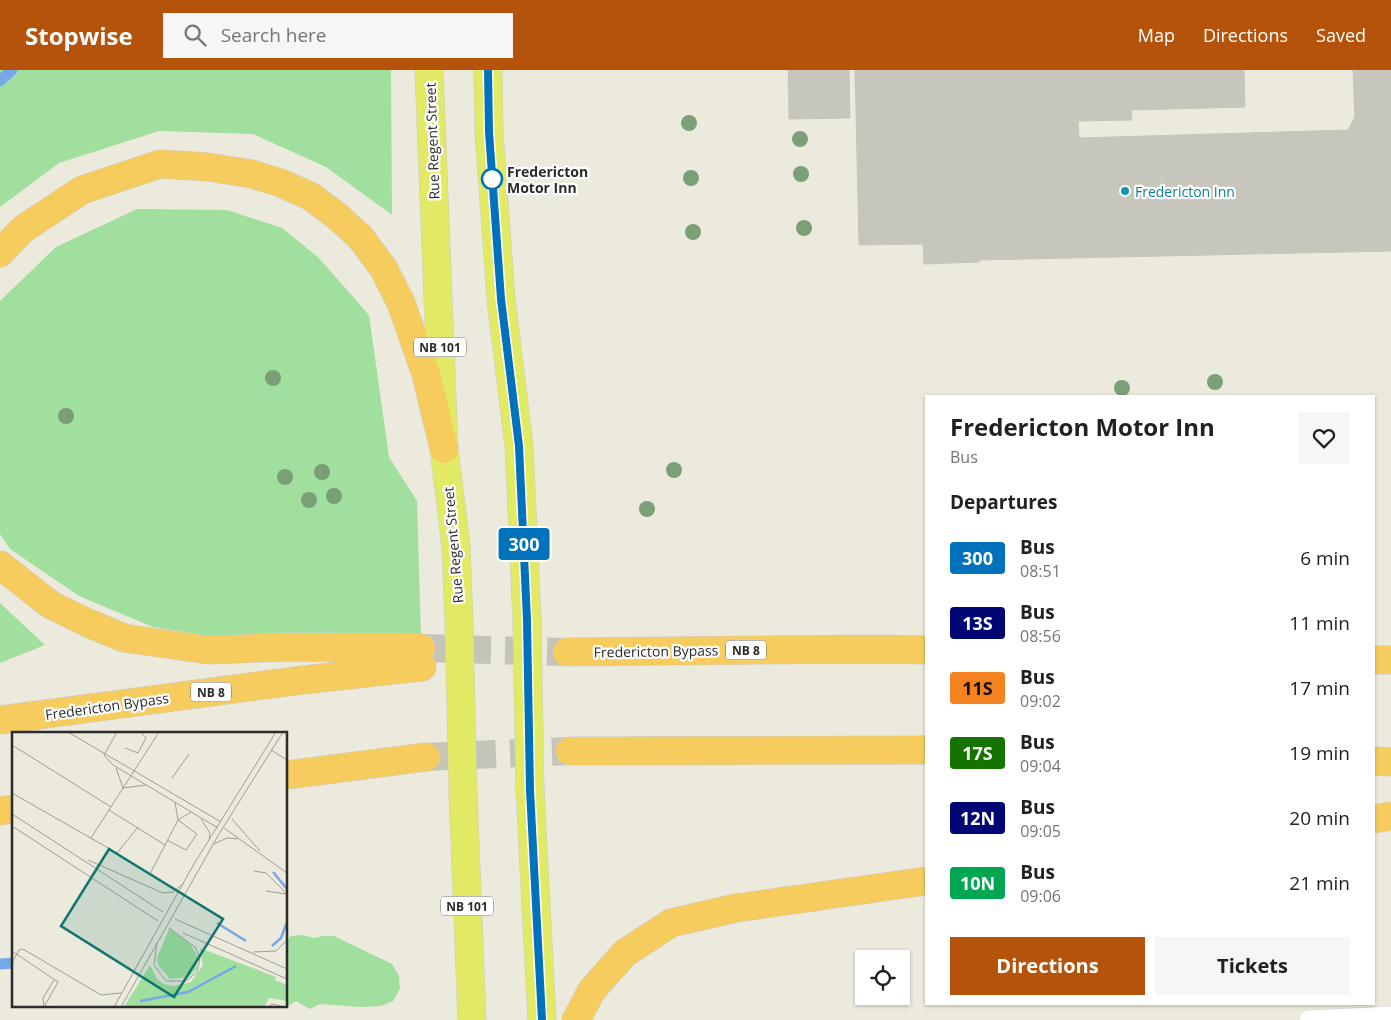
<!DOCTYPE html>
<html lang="en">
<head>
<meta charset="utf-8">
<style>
  :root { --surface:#fff; --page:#f6f6f6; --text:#202124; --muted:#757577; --accent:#b45309 }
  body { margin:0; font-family:"Open Sans",sans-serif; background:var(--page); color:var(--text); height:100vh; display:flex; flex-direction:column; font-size:19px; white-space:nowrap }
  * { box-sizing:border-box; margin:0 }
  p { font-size:16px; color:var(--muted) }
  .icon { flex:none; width:28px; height:28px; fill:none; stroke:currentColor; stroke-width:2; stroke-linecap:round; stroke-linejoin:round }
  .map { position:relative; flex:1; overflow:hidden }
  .panel { position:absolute; left:925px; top:325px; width:450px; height:610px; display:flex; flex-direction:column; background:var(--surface); border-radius:0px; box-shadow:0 1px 4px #0004 }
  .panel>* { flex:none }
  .badge { padding:0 10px; border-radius:4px; font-size:18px; line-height:32px }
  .fabs { position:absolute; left:855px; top:880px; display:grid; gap:10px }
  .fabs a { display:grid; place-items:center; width:55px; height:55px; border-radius:0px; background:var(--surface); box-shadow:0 1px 4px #0004; font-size:25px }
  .map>.badge { position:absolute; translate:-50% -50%; box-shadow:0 0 0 2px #fff }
  h2 { padding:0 25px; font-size:19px; line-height:45px }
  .round { display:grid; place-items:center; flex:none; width:52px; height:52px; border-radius:0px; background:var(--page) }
  .head { display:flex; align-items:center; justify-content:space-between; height:85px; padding:0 25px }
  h1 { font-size:24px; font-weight:700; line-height:38px }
  .primary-button { display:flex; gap:10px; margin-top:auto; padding:10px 25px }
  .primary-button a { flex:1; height:58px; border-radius:0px; background:var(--accent); color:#fff; font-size:20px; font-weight:700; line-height:58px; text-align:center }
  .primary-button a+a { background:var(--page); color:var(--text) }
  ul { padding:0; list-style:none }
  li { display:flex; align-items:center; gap:15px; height:65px; padding:0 25px }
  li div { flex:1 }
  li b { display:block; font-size:19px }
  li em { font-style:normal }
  li .badge { min-width:55px; font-weight:700; text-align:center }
  header { display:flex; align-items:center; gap:30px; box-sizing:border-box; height:70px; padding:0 25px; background:var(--accent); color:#fff }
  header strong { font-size:24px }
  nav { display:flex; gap:28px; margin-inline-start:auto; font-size:18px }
  .search { width:350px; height:45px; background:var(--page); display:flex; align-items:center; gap:12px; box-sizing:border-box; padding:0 18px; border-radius:0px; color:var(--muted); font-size:19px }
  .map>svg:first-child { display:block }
  .green { fill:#a0df9d }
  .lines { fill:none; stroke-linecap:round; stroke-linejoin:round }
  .stream { stroke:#76a8e8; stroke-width:11 }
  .building { fill:#c7c6bd; stroke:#c7c6b7 }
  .highway-tunnel { stroke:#c5c4b9; stroke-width:28; stroke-dasharray:28 14; stroke-linecap:butt }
  .lane-casing { stroke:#d4d3e2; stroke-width:20 }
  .primary-casing { stroke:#ccc; stroke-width:29 }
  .highway-casing { stroke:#ccc; stroke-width:29 }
  .lane { stroke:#fff; stroke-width:19 }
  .primary { stroke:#e1e965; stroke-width:28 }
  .highway { stroke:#f6cc5e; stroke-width:28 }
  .primary-bridge-casing { stroke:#ccc; stroke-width:29; stroke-linecap:butt }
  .primary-bridge { stroke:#e1e965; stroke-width:28 }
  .tree { fill:#7ba077 }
  .line-casing { stroke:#fff; stroke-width:11 }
  .line { stroke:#0072bc; stroke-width:8 }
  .stop-dot { fill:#fff; stroke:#0072bc; stroke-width:2.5 }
  .culture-dot { fill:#0f9aa8; stroke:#fff; stroke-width:2 }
  .labels { text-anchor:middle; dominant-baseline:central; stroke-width:4.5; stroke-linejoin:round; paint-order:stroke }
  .shield { fill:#fff; stroke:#6b6b6b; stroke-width:1 }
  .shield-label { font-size:12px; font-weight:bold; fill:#2b2b2b }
  .street-label { font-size:14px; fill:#2b2b2b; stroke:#fff }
  .stop-label { font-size:14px; font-weight:bold; fill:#2b2b2b; stroke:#fff; text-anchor:start }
  .culture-label { font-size:14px; fill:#0d838f; stroke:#fff; text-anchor:start }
  .inset-river { fill:none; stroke:#76a8e8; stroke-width:2.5 }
  .inset-road { fill:none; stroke:#9f9e96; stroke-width:1 }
  .view { fill:#0f766e; fill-opacity:0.15; stroke:#0f766e; stroke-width:2.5 }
  .inset-edge { fill:none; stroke:#2b2b2b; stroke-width:2.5 }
</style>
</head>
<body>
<header>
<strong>Stopwise</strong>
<div class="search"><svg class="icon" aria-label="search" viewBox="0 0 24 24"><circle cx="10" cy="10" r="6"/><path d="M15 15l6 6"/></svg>Search here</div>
<nav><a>Map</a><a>Directions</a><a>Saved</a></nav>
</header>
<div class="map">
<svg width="1391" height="950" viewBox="0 0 1391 950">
  <rect width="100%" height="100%" fill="#eceadd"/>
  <g class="green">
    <polygon points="0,0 391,0 392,145 326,97 253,64 159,61 59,93 0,137"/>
    <polygon points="137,139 227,140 282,158 318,187 369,245 389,387 417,431 421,567 233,570 153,557 79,526 10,479 0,464 0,231 56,177"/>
    <polygon points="0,533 45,575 0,593"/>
    <polygon points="303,865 314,868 323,866 334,866 392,894 399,906 400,919 393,931 381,936 360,937 320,934 310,939 296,931 285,938 279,936 286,936 286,870 291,866"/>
  </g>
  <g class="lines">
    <g class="stream">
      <polyline points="0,11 12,0"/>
      <polyline points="0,894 14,893"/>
    </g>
  </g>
  <g class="building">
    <polygon points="788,0 849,0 850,48 789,49"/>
    <polygon points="855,0 1244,0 1245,37 1131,40 1132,50 1078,51 1079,68 1348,60 1355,47 1353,0 1391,0 1391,181 979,190 979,192 924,194 923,174 859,175"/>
  </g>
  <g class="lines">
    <g class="highway-tunnel">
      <polyline points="421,578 567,582"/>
      <polyline points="426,687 570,681"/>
    </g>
    <defs>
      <polyline id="lane" points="1309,950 1391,946"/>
      <g id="primary">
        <polyline points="429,0 444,379 456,476 459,553"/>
        <polyline points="488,0 489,63 501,229 519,376 527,550"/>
        <polyline points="530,720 542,950"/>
        <polyline points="463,722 472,950"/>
      </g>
      <g id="highway">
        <polyline points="0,183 23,159 82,120 160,94 208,97 252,104 281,113 310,126 337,146 361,168 384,199 401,233 426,304 444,379"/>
        <polyline points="0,495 51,535 88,553 124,568 208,580 292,577 421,578"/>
        <polyline points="567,582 877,579 926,580"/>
        <polyline points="1374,590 1391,590"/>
        <polyline points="0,650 303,610 422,597"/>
        <polyline points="570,681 926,680"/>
        <polyline points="1374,691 1391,692"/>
        <polyline points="286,705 426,687"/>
        <polyline points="0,741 14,739"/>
        <polyline points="1374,749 1391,746"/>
        <polyline points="576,950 592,920 625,883 671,853 736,838 926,811"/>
      </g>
    </defs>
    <use href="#lane" class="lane-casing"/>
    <use href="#primary" class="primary-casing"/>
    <use href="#highway" class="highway-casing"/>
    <use href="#lane" class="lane"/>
    <use href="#primary" class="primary"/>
    <use href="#highway" class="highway"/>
    <defs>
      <g id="primary-bridge">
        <polyline points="527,550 530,720"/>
        <polyline points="459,553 463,722"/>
      </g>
    </defs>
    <use href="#primary-bridge" class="primary-bridge-casing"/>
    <use href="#primary-bridge" class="primary-bridge"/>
  </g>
  <g class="tree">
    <circle cx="689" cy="53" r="8"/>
    <circle cx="800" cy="69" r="8"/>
    <circle cx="801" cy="104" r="8"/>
    <circle cx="691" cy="108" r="8"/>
    <circle cx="804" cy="158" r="8"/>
    <circle cx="693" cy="162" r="8"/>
    <circle cx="273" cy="308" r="8"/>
    <circle cx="1215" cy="312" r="8"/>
    <circle cx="1122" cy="318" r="8"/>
    <circle cx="66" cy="346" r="8"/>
    <circle cx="674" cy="400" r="8"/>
    <circle cx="322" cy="402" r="8"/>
    <circle cx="285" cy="407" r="8"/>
    <circle cx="334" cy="426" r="8"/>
    <circle cx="309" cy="430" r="8"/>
    <circle cx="647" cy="439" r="8"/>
  </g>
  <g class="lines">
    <defs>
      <polyline id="line" points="488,0 489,62 501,229 519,376 527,550 530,720 542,950"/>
    </defs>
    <use href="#line" class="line-casing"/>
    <use href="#line" class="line"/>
  </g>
  <circle class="stop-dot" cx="492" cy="109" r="10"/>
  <circle class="culture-dot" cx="1125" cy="121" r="5"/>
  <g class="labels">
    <g class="shield">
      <rect x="414" y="267.5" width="52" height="19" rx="4"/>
      <rect x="726" y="570.5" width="40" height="19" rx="4"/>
      <rect x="191" y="612.5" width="40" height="19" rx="4"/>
      <rect x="441" y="826.5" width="52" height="19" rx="4"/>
    </g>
    <g class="shield-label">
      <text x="440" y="277">NB 101</text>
      <text x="746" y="580">NB 8</text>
      <text x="211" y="622">NB 8</text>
      <text x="467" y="836">NB 101</text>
    </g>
    <g class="street-label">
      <text transform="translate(432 71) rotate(-92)">Rue Regent Street</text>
      <text transform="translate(453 475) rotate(-95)">Rue Regent Street</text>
      <text transform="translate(656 581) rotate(-1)">Fredericton Bypass</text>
      <text transform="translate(107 636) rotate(-8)">Fredericton Bypass</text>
    </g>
    <g class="stop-label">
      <text x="507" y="101">Fredericton<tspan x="507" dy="16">Motor Inn</tspan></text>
    </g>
    <g class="culture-label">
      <text x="1135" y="121">Fredericton Inn</text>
    </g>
  </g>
  <g transform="translate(12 662)">
    <rect width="275" height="275" fill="#eceadd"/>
    <path d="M157 197 178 212 186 225 185 237 177 245 158 247 146 233 145 226ZM188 216 264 245 263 248 275 253V269L257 266 252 275H112L138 233 145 247 152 252 162 254 179 250 191 233Z" fill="#a0df9d"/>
    <path class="inset-river" d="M261 140 275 157M205 191 234 209M260 214 269 206 275 190M128 269 176 260 224 234"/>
    <path class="inset-road" d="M56 0 209 90M0 13 99 75M113 16 126 21 134 6 129 0M259 18 275 28M92 23 105 0M92 23 101 33 206 96M104 36 111 56 134 53M160 46 177 22M0 61 105 121 126 95M163 70 166 88M97 78 153 113M0 82 151 180M189 87 198 101 197 107M220 87 248 119M0 94 146 189M212 96 275 141M79 106 147 0M155 108 174 118 185 102 166 88M202 112 215 106 226 107M76 128 151 161 161 160 172 151M242 139 254 141 275 162M138 142 166 88 179 80M254 159 274 162M163 187 275 237M171 201 275 247M145 211 142 233 154 249H174L185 240 188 226 183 215 157 196M0 219 46 250 32 275M241 220 264 219 275 208M0 231 7 218 11 217 89 263 109 261M32 274 31 266 42 248M102 275 182 132 264 0M109 275 207 102 271 0M255 275 261 272 271 275"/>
    <path class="view" d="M97 117 211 187 162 265 49 194Z"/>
    <rect width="275" height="275" class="inset-edge"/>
  </g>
</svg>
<div class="fabs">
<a><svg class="icon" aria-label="locate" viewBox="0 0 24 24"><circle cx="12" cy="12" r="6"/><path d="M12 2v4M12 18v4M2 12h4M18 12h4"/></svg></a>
</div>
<b class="badge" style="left:524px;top:474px;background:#0072bc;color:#fff">300</b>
<section class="panel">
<div class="head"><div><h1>Fredericton Motor Inn</h1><p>Bus</p></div><a class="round"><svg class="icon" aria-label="heart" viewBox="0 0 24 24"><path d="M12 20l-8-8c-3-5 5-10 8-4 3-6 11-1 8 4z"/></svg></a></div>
<h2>Departures</h2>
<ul>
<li><span class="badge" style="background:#0072bc;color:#fff">300</span><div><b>Bus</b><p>08:51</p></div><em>6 min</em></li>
<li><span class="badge" style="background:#000774;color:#fff">13S</span><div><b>Bus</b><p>08:56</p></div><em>11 min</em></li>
<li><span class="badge" style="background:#f58220;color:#111">11S</span><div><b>Bus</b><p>09:02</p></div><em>17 min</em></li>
<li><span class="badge" style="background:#157400;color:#fff">17S</span><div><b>Bus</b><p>09:04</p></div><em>19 min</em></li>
<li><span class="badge" style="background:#000774;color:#fff">12N</span><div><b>Bus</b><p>09:05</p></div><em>20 min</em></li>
<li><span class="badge" style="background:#00a651;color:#fff">10N</span><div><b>Bus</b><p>09:06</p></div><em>21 min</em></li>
</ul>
<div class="primary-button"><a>Directions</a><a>Tickets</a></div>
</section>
</div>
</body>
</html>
